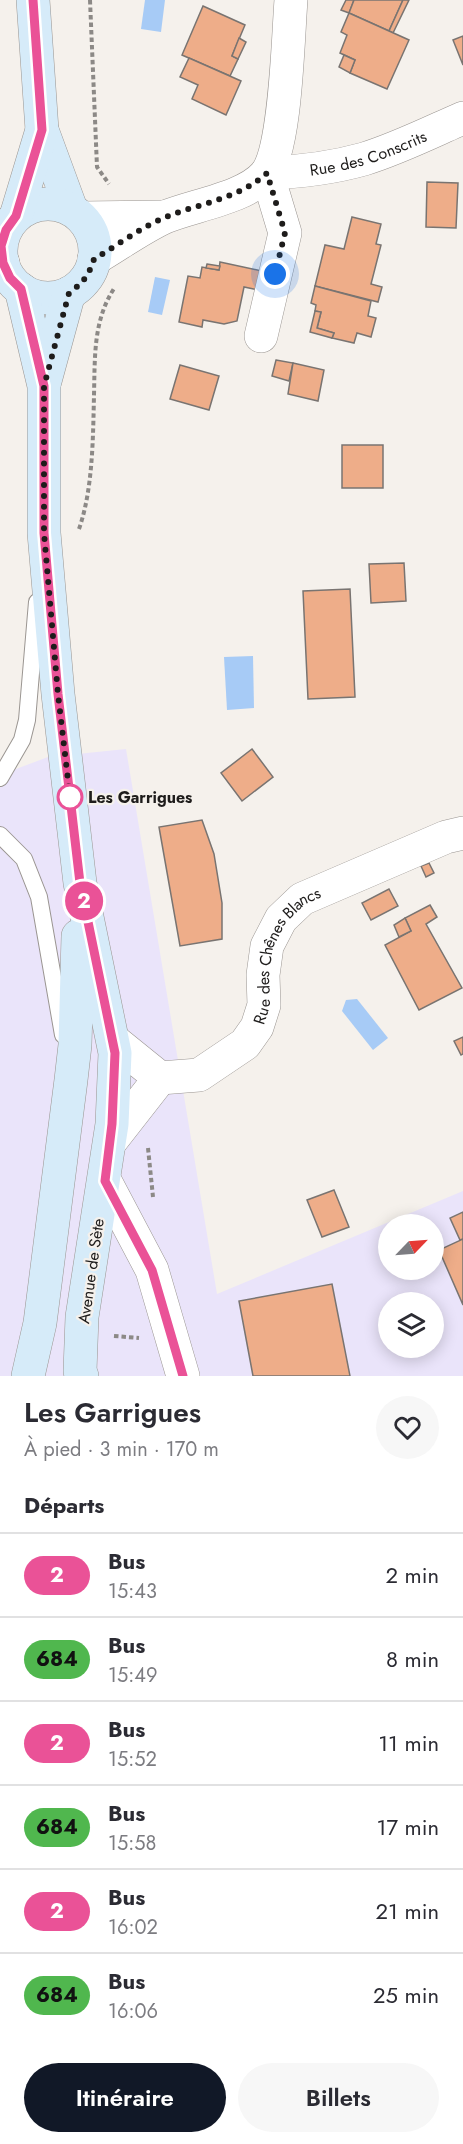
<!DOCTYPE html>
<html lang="fr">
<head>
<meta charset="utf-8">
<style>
  :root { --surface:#fff; --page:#f7f7f7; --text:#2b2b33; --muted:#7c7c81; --line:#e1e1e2; --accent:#111827 }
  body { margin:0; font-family:Jost,sans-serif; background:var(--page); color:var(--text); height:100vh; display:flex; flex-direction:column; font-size:22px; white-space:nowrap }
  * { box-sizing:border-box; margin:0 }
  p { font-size:20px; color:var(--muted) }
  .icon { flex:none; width:33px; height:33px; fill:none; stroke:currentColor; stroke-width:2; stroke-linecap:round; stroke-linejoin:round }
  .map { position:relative; height:1376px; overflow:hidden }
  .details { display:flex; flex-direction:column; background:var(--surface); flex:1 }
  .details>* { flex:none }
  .badge { padding:0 12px; border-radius:20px; font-size:21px; line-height:39px }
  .needle { width:39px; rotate:65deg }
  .fabs { position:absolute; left:378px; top:1214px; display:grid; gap:12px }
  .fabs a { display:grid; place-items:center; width:66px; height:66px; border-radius:50%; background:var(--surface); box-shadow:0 3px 15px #0003; font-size:30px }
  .you { position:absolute; width:30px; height:30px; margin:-15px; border:4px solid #fff; border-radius:50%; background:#1a73e8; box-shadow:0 0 0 9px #1a73e833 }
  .map>.badge { position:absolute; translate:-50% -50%; box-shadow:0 0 0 3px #fff }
  h2 { padding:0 24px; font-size:22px; line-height:54px }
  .round { display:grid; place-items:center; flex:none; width:63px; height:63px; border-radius:32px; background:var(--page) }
  .summary { display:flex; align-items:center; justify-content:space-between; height:102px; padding:0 24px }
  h1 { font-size:28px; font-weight:600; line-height:45px }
  .button { display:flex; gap:12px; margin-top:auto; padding:12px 24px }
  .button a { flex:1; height:69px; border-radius:36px; background:var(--accent); color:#fff; font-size:24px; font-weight:600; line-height:69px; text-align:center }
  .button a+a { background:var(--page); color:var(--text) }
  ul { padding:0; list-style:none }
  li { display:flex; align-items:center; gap:18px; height:84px; padding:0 24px; border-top:2px solid var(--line) }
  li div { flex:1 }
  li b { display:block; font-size:22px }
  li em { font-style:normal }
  li .badge { min-width:66px; font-weight:700; text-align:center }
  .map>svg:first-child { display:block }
  .commercial { fill:#eae4fa; fill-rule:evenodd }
  .water { fill:#a7cbf6 }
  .building { fill:#eead89; stroke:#797471; stroke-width:1.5 }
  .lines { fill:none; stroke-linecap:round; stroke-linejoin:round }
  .lane-casing { stroke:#9a9591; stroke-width:18 }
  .street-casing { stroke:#9a9591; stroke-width:34 }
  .secondary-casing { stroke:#9a9591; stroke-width:34 }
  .path { stroke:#8c8986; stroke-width:4; stroke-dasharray:4.5 3; stroke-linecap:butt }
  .lane { stroke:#fff; stroke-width:16 }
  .street { stroke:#fff; stroke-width:33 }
  .secondary { stroke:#d6ebf9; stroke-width:33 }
  .line-casing { stroke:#fff; stroke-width:14 }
  .line { stroke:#ea5297; stroke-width:9 }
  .walk { stroke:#1e1c1b; stroke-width:6; stroke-dasharray:0 10.8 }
  .stop-dot { fill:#fff; stroke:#ea5297; stroke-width:3 }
  .labels { text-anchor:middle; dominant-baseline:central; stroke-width:4.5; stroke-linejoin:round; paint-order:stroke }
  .street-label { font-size:16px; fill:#1e1c1b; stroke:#f5f1ec }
  .stop-label { font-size:16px; font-weight:bold; fill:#1e1c1b; stroke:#f5f1ec; text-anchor:start }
</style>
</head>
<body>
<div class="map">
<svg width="463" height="1376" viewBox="0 0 463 1376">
  <rect width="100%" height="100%" fill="#f5f1ec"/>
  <path class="commercial" d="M126 749 217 1294 463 1191V1376H0V775L48 757ZM388 1224H434V1269H388ZM388 1302H434V1347H388Z"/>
  <g class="water">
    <polygon points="145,0 165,0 161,32 141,29"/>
    <polygon points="155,277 170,280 162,315 148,312"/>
    <polygon points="253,656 254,708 227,710 224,657"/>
    <polygon points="357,999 388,1038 373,1050 342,1011 346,1000"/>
  </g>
  <g class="building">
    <polygon points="346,0 354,0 349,13 341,10"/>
    <polygon points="354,0 403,0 389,31 349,13"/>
    <polygon points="403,0 409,0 393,33 389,31"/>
    <polygon points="203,6 245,25 232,56 238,59 230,76 182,55"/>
    <polygon points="349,13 409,40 387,89 350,73 355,60 340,53 347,35 341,32"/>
    <polygon points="463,36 463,65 453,40"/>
    <polygon points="239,38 246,42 238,59 232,56"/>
    <polygon points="344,55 355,60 350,73 339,67"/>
    <polygon points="189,58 241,81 226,115 192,99 198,85 180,77"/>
    <polygon points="427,182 458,183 456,228 426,227"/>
    <polygon points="352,217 381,224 376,244 381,245 371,284 382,287 378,302 315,286 325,245 344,249"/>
    <polygon points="220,262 262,271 258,290 244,287 237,321 224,324 203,320 202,327 179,322 188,276 200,278 202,267 219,270"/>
    <polygon points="207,264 220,266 219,270 206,268"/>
    <polygon points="315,286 371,301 368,316 376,318 371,337 357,333 354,343 332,338 334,333 317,328 321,312 315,311 316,305 311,303"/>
    <polygon points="315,311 321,312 317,328 334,333 332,338 310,332"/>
    <polygon points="276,360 293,363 289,381 272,376"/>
    <polygon points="293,363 324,370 318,401 288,394"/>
    <polygon points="180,365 219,376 209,410 170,399"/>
    <rect x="342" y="445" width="41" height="43"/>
    <polygon points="404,563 406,601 371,603 369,564"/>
    <polygon points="350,589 355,697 308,699 303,591"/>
    <polygon points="252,749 273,777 242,801 221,773"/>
    <polygon points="202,820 214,854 222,903 222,939 180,946 159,827"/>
    <polygon points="429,863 434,873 426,877 421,866"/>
    <polygon points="389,889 398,906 371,920 362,903"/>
    <polygon points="430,905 437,917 426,924 462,988 419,1010 385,945 411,931 405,918"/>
    <polygon points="405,918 411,931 399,937 394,925"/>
    <polygon points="463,1037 463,1054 461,1055 454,1041"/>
    <polygon points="334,1190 349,1227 322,1237 307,1200"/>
    <polygon points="463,1212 463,1239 460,1240 450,1218"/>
    <polygon points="463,1239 463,1305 439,1250"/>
    <polygon points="332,1284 350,1376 253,1376 239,1301"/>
  </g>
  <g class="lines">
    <defs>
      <g id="lane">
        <polyline points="0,778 22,740 27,720 37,602"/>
        <polyline points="0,835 24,859 39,897 63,1035"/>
      </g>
      <g id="street">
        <polyline points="82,218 163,217"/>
        <path d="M94 259C118 245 141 228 165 217 194 205 245 198 265 175 286 151 288 36 291 0"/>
        <polyline points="0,264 3,263"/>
        <path id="s1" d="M261 336 285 233 267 173C299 172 332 168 364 159 397 149 431 132 463 118"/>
        <path id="s2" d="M113 1040 160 1078 199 1075 245 1044 257 1027 264 1005 263 975 267 946 281 919 302 899 446 837 463 833"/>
        <polyline points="110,1142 160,1078"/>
        <polyline points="105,1181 152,1270 183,1376"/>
      </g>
      <g id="secondary">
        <polyline points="33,0 42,130 71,209"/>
        <circle cx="48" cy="251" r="47"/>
        <polyline points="16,216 42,130"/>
        <polyline points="21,289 44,386 44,533 58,694 80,883 115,1053 112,1124 82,1317 80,1371 82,1376"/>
        <polyline points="45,381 69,293"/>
        <polyline points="28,1376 40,1323 71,1080 75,1045 78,936"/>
      </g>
    </defs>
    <use href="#lane" class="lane-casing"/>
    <use href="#street" class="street-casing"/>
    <use href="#secondary" class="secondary-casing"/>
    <g class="path">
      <polyline points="90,0 97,167 109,184"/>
      <path d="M79 529C93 489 93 437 94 395 95 356 93 320 115 287"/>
      <polyline points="148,1148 153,1197"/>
      <polyline points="114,1336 139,1338"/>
    </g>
    <use href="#lane" class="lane"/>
    <use href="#street" class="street"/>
    <use href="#secondary" class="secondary"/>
  </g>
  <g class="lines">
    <defs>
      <polyline id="line" points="33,0 42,130 16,216 6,230 1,246 3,263 10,278 21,289 44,386 44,533 58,694 80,883 115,1053 112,1124 105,1181 152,1270 183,1376"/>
    </defs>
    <use href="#line" class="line-casing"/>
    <use href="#line" class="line"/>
    <path class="walk" d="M70 797 58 694 44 533V386L69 293C83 283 89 275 94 259 118 245 141 227 166 217 200 203 239 199 267 173L285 233 275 274"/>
  </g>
  <circle class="stop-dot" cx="70" cy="797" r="12"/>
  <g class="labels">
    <g class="street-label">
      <text stroke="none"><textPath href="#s1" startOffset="272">Rue des Conscrits</textPath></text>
      <text stroke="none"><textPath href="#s2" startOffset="258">Rue des Chênes Blancs</textPath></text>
      <text transform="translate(91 1271) rotate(-82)">Avenue de Sète</text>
    </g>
    <g class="stop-label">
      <text x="88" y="797">Les Garrigues</text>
    </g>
  </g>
</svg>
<div class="fabs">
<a><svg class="needle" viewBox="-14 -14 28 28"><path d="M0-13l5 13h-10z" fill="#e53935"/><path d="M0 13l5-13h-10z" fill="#7c7c81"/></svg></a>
<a><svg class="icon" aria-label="layers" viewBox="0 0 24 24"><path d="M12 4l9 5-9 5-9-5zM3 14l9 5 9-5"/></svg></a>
</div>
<div class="you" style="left:275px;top:274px"></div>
<b class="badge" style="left:84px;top:901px;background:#ea5297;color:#fff">2</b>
</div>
<section class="details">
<div class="summary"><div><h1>Les Garrigues</h1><p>À pied · 3 min · 170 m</p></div><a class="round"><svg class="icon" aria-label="heart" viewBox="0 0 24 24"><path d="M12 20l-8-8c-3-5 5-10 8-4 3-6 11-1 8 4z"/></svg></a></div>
<h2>Départs</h2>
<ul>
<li><span class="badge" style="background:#ea5297;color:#fff">2</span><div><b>Bus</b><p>15:43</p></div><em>2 min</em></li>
<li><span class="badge" style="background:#50b74e;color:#111">684</span><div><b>Bus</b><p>15:49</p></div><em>8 min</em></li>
<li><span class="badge" style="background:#ea5297;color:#fff">2</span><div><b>Bus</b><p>15:52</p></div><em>11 min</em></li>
<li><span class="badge" style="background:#50b74e;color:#111">684</span><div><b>Bus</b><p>15:58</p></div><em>17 min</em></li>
<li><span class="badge" style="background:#ea5297;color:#fff">2</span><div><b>Bus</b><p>16:02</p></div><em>21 min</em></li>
<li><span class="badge" style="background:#50b74e;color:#111">684</span><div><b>Bus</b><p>16:06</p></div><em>25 min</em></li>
</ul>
<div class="button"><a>Itinéraire</a><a>Billets</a></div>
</section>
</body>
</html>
